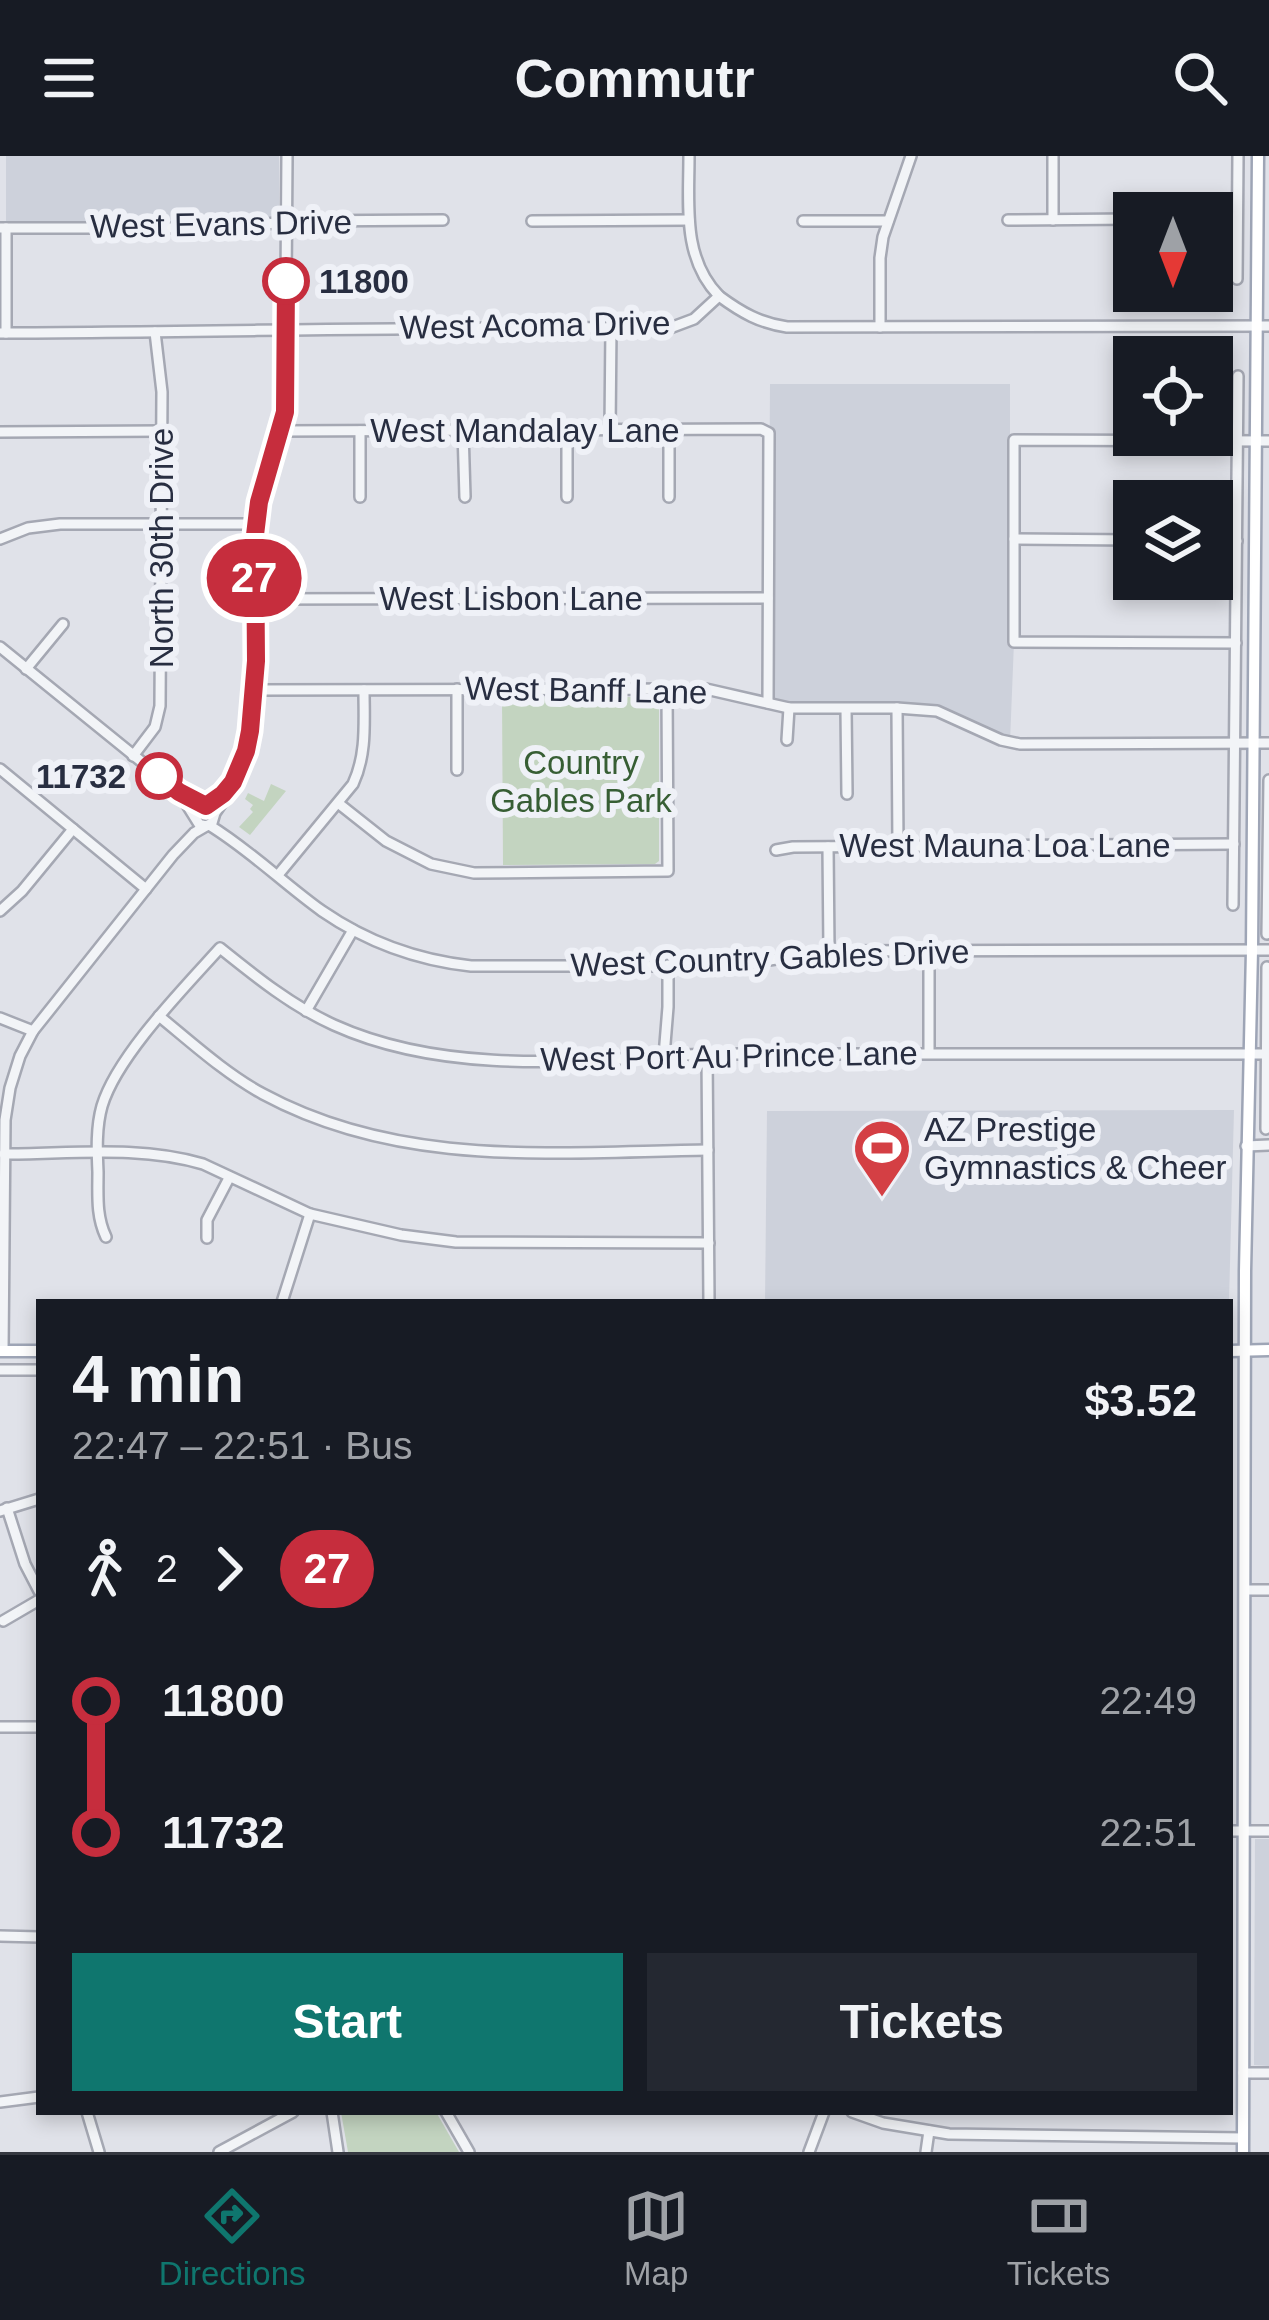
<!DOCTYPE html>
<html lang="en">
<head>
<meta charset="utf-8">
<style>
  :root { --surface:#171b24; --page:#242831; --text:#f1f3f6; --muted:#9ea1a6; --line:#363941; --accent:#0f766e }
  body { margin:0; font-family:Arial,sans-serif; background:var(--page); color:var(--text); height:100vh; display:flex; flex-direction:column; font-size:45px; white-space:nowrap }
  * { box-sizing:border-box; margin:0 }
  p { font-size:39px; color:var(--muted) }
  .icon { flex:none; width:66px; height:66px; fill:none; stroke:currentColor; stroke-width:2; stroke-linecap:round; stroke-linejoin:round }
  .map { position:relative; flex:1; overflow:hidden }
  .drawer { position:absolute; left:36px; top:1143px; width:1197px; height:816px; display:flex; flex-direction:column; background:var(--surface); border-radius:0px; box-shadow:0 6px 18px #0003 }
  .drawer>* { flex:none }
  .badge { padding:0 24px; border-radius:39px; font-size:42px; line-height:78px }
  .needle { width:78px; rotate:180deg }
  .tools { position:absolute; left:1113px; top:36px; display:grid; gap:24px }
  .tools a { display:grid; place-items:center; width:120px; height:120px; border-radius:0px; background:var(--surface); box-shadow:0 6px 18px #0003; font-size:60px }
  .map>.badge { position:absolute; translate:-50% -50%; box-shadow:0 0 0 6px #fff }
  .legs { display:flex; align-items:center; gap:18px; height:132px; padding:0 36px; font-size:39px }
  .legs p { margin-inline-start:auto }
  .summary { display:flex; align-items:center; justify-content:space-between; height:204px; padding:0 36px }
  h1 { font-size:66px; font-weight:700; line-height:90px }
  .cta { display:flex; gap:24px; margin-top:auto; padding:24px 36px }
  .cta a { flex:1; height:138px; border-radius:0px; background:var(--accent); color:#fff; font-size:48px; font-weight:700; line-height:138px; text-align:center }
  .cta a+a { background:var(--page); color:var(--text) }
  ul { padding:0 36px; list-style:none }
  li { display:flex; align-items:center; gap:42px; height:132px; font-size:45px }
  li i { display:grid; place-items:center; width:18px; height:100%; margin:0 15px; background:currentColor }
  li i::after { content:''; width:30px; height:30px; margin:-15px; border:9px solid; border-radius:50%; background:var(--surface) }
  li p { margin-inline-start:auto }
  li:first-child i { background:linear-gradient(#0000 50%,currentColor 0) }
  li:last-child i { background:linear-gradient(currentColor 50%,#0000 0) }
  header { display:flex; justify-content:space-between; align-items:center; height:156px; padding:0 36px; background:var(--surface); font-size:54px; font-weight:700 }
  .tab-bar { display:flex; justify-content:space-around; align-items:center; height:168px; border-top:3px solid var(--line); background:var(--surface); font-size:33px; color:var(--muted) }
  .tab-bar a { display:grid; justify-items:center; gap:6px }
  .tab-bar .on { color:var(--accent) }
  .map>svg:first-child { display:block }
  .built { fill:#cdd1db }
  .green { fill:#c3d4c0 }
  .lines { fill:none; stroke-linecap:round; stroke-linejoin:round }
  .minor-casing { stroke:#a5a8b3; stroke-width:14 }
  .major-casing { stroke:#9ea5b6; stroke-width:15 }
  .minor { stroke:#f2f4f7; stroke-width:9 }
  .major { stroke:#fff; stroke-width:10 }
  .line-1-casing { stroke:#fff; stroke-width:27 }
  .line-1 { stroke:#c62d3d; stroke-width:18 }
  .stop-1-dot { fill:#fff; stroke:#c62d3d; stroke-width:6 }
  .labels { text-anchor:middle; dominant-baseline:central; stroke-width:12; stroke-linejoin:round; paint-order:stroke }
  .street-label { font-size:33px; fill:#282e41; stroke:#eff1f7 }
  .stop-label { font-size:33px; font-weight:bold; fill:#282e41; stroke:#eff1f7; text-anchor:start }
  .park-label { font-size:33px; fill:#375e34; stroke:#eff1f7 }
  .poi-label { font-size:33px; fill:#282e41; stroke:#eff1f7; text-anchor:start }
</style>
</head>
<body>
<header><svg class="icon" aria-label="menu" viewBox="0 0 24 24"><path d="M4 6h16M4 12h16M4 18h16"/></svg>Commutr<svg class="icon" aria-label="search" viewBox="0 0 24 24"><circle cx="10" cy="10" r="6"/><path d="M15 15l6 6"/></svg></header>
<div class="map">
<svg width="1269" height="1996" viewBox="0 0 1269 1996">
  <rect width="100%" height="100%" fill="#e0e2e9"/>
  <g class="built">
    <polygon points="6,0 279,0 279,55 275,61 232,65 6,65"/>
    <polygon points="770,228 1010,228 1010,277 1014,284 1014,486 1010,586 948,559 768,547"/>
    <polygon points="1234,954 1229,1146 765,1146 767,955"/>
    <polygon points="1255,1683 1269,1683 1269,1910 1254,1909"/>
  </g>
  <g class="green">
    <polygon points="502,541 653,541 659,544 659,705 655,708 503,709"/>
    <polygon points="271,628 286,635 250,679 239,671 253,656 250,653 253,649 245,643 248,637 264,645"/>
    <polygon points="341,1956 436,1956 459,1996 348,1996"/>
  </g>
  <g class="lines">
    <defs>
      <g id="minor">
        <path d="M689 0C689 49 682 102 719 140"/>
        <polyline points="1053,0 1053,64"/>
        <polyline points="1212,63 1237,63"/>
        <polyline points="1008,64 1134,63"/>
        <polyline points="532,65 689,64"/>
        <polyline points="803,65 888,65"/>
        <polyline points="0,72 221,72 298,65 443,64"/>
        <polyline points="6,72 6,177"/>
        <polyline points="1237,123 1238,0"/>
        <polyline points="880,171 880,102 883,81 911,0"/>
        <path d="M0 177C223 176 446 170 670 172L694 163 719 140C742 157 760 167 787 171L1269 170"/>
        <polyline points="463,274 465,341"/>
        <polyline points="567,274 567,341"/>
        <polyline points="610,274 611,170"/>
        <polyline points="669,274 669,341"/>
        <polyline points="280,275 761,273 769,277 768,547"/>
        <polyline points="360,275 360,341"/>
        <polyline points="0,276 162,275"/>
        <polyline points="0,383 28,372 60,368 256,368"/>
        <polyline points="1014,383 1134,384"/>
        <polyline points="1212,384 1237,385"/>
        <polyline points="254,443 768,442"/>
        <polyline points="1236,487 1014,486 1014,284 1269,285"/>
        <polyline points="0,491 179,636 203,650"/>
        <polyline points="26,513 63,468"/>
        <polyline points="457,533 457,614"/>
        <polyline points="253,534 706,533 789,552 897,552 937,555 1001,584 1020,588 1269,587"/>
        <polyline points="897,552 898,690"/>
        <polyline points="846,553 847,638"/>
        <polyline points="787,584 789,552"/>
        <polyline points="133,600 155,571 160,550 162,236 155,176"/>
        <polyline points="0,613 146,733"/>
        <polyline points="179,636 199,668 206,670 212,667 215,657 232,632 250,575 256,505 256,368 262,336 285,256 287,0"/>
        <polyline points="338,647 386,685 431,708 474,717 668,715 667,533"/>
        <path d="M209 669C250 694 283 727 322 755 367 786 416 804 471 810H730L829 795 1269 794"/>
        <polyline points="828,691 829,795"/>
        <polyline points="776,694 793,691 1234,688"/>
        <path d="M278 719 353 628C367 598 364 566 364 534"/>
        <polyline points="1233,749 1238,220"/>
        <polyline points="0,755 22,735 73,673"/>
        <polyline points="1267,778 1269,624"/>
        <polyline points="929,794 929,897"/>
        <polyline points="306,855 353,774"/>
        <path d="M159 860C192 887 226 918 263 938 402 1013 556 996 708 994"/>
        <polyline points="0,862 33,875"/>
        <polyline points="707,898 709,1146"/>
        <polyline points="664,900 668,851 668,809"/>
        <polyline points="1266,973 1267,811"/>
        <polyline points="1246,990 1269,989"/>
        <path d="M4 998C69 998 140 989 203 1008L310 1058 401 1079 456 1086 709 1087"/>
        <path d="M106 1081C96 1060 98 1039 98 1016 97 995 96 971 102 950 117 900 184 832 220 792 256 821 292 850 334 869 449 921 585 904 707 898H1266"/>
        <polyline points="207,1082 207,1064 229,1022"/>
        <polyline points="282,1146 310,1058"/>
        <polyline points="3,1195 5,964 10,932 20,900 33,875 173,699 194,677 206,670"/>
        <polyline points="0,1214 39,1214"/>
        <polyline points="7,1352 25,1408 39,1435"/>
        <polyline points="0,1355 39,1343"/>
        <polyline points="1245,1434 1269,1434"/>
        <polyline points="3,1465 39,1444"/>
        <polyline points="0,1571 39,1571"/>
        <polyline points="1230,1675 1269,1675"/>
        <polyline points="0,1780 39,1781"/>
        <polyline points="1243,1917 1269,1917"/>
        <polyline points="0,1946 39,1941"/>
        <polyline points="87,1956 99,1996"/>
        <polyline points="332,1956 338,1996"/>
        <polyline points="446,1956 469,1996"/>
        <polyline points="852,1956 883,1967 949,1978 1243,1982"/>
        <polyline points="219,1996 293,1956"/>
        <polyline points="809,1996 824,1956"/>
        <polyline points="926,1996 929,1975"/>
      </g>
      <g id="major">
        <polyline points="0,1195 39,1195"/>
        <polyline points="1230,1195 1269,1194"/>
        <polyline points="1243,1996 1245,1115 1252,794 1258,0"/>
      </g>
    </defs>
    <use href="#minor" class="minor-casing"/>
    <use href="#major" class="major-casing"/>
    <use href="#minor" class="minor"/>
    <use href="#major" class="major"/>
  </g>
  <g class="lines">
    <defs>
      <polyline id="line-1" points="159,620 179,636 206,650 223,638 233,626 246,595 250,575 256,505 255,379 259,346 285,256 286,125"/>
    </defs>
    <use href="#line-1" class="line-1-casing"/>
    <use href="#line-1" class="line-1"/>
  </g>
  <defs>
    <symbol id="stadium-pin" viewBox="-11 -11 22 30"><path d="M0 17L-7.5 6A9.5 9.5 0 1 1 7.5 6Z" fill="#d43f44" stroke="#eff1f7"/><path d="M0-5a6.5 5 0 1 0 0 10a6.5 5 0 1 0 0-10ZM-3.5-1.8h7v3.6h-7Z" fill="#fff"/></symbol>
  </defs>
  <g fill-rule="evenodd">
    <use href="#stadium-pin" x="849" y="959" width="66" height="90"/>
  </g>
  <g class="stop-1-dot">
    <circle cx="286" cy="125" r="21"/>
    <circle cx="159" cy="620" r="21"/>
  </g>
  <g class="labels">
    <g class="street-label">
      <text transform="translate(221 68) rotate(-1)">West Evans Drive</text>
      <text transform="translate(535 169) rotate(-1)">West Acoma Drive</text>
      <text x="525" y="274">West Mandalay Lane</text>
      <text transform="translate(161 392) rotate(-90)">North 30th Drive</text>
      <text x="511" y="442">West Lisbon Lane</text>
      <text transform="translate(586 534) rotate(1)">West Banff Lane</text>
      <text x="1005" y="689">West Mauna Loa Lane</text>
      <text transform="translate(770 802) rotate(-2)">West Country Gables Drive</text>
      <text transform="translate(729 900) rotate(-1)">West Port Au Prince Lane</text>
    </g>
    <g class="stop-label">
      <text x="319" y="125">11800</text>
      <text x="126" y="620" text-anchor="end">11732</text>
    </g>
    <g class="park-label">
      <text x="581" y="606">Country<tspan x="581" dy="38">Gables Park</tspan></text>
    </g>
    <g class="poi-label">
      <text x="924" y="973">AZ Prestige<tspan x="924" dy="38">Gymnastics &amp; Cheer</tspan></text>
    </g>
  </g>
</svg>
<div class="tools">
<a><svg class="needle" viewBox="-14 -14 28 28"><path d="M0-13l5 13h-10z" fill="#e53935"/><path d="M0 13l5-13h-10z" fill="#9ea1a6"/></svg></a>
<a><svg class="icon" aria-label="locate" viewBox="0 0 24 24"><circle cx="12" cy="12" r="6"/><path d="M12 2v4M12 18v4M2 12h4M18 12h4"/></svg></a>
<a><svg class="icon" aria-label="layers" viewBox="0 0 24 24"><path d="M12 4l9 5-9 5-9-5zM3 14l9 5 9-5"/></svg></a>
</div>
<b class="badge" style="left:254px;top:422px;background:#c62d3d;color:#fff">27</b>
<section class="drawer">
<div class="summary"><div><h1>4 min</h1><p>22:47 – 22:51 · Bus</p></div><b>$3.52</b></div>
<div class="legs"><svg class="icon" aria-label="walk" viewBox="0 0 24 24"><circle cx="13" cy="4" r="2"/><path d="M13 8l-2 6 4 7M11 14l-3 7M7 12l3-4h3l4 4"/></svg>2<svg class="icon" aria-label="forward" viewBox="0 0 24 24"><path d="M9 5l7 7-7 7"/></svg><b class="badge" style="background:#c62d3d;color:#fff">27</b></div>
<ul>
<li><i style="color:#c62d3d"></i><b>11800</b><p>22:49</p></li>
<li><i style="color:#c62d3d"></i><b>11732</b><p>22:51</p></li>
</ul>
<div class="cta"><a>Start</a><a>Tickets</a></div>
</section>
</div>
<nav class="tab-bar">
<a class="on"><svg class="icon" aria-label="directions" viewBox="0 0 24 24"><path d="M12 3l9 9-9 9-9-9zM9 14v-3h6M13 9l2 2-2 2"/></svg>Directions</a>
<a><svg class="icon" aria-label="map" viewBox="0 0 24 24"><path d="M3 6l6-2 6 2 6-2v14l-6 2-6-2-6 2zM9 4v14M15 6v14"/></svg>Map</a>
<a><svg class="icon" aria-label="tickets" viewBox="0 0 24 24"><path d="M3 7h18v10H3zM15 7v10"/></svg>Tickets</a>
</nav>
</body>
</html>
